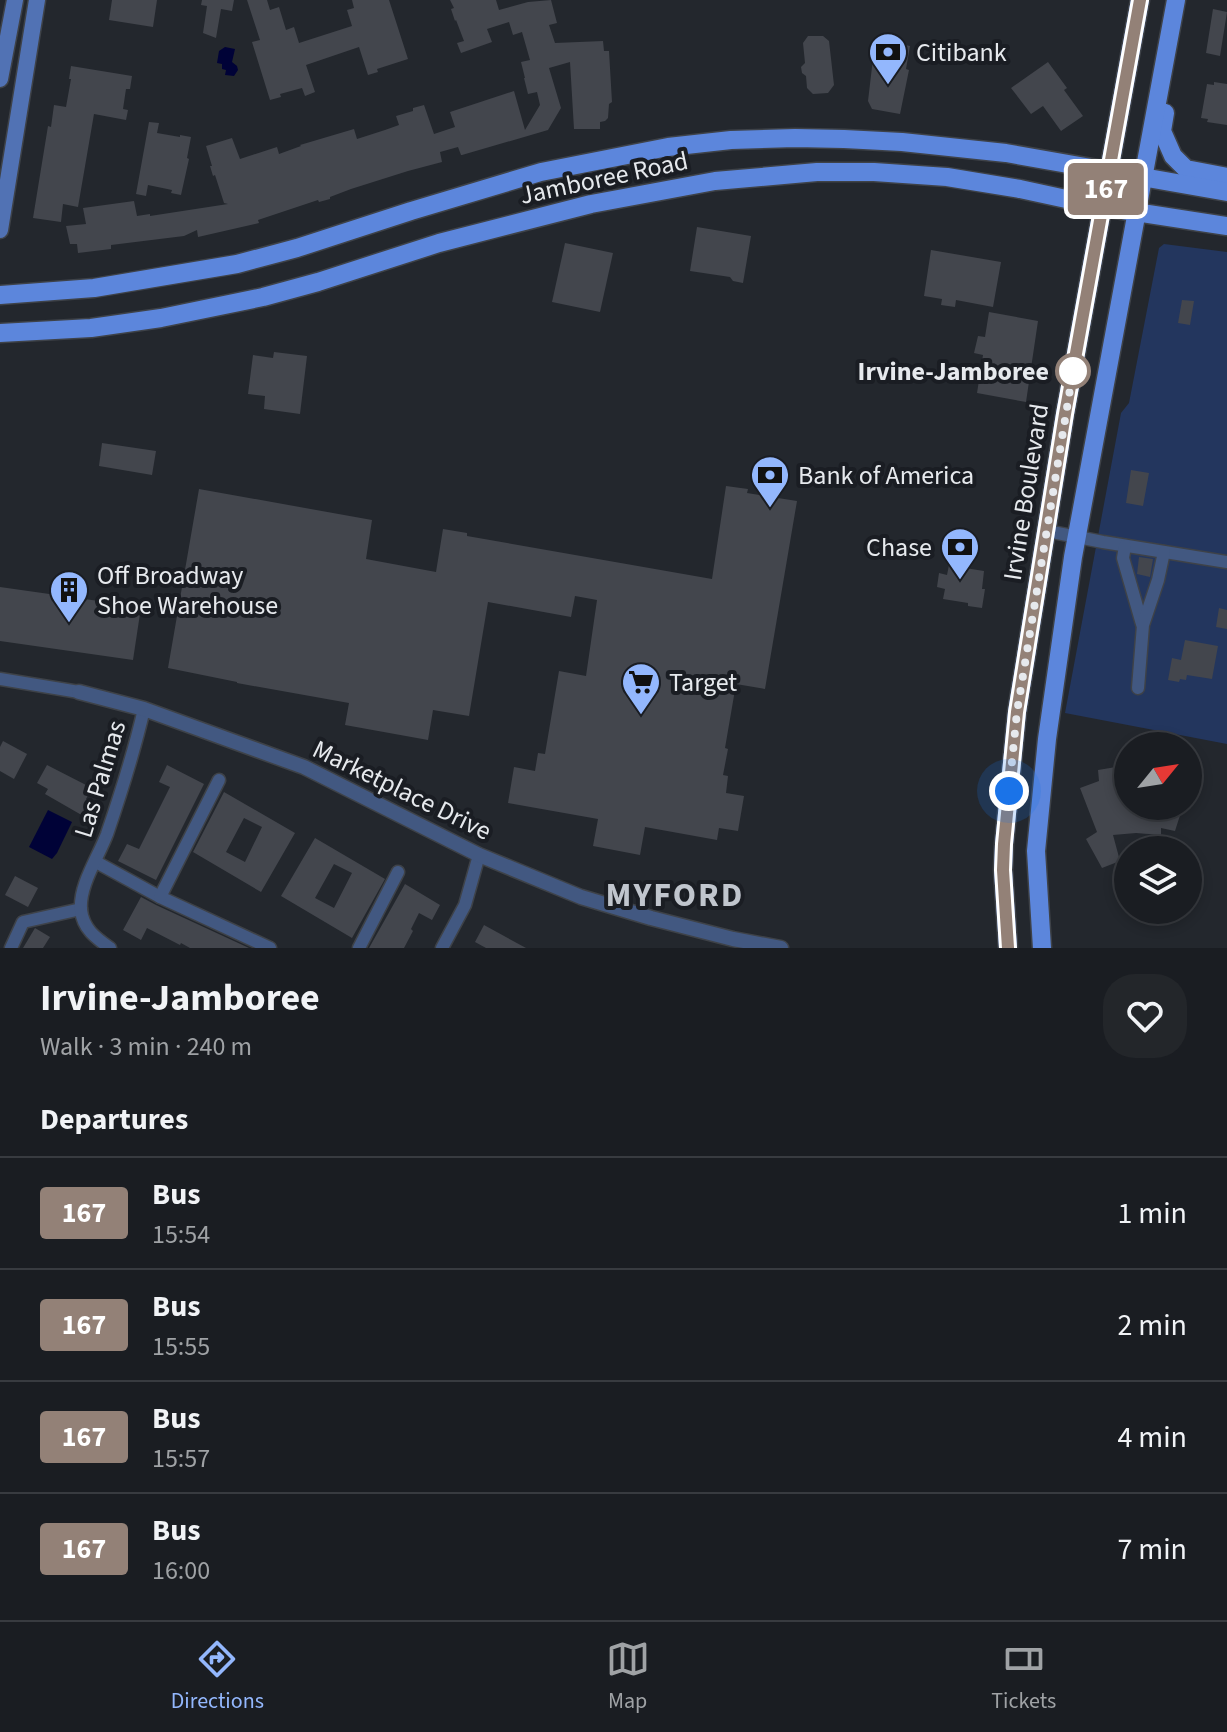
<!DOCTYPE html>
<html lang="en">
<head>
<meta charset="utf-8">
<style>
  :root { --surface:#1a1d22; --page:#23262a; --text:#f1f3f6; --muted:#9fa2a5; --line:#383b40; --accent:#93b7fd }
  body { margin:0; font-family:"Source Sans 3",sans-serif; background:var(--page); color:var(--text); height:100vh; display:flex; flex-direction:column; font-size:30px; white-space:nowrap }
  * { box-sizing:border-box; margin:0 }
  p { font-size:26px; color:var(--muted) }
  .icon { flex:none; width:44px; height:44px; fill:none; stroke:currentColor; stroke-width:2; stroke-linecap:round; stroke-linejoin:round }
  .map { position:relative; height:948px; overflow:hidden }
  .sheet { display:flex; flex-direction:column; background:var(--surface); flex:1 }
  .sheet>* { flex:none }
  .badge { padding:0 16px; border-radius:6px; font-size:28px; line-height:52px }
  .needle { width:52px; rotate:60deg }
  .fabs { position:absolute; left:1114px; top:732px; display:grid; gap:16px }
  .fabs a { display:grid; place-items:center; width:88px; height:88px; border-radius:50%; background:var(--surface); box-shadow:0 4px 12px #0003,0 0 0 2px var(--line); font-size:40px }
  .you { position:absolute; width:40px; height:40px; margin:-20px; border:6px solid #fff; border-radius:50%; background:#1a73e8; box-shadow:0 0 0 12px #1a73e833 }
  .map>.badge { position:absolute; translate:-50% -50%; box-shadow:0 0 0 4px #fff }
  h2 { padding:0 40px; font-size:30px; line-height:72px }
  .round { display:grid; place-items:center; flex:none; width:84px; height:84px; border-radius:32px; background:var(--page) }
  .summary { display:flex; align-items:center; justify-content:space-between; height:136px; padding:0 40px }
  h1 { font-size:38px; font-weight:700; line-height:60px }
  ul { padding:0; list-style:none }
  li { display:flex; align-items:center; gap:24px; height:112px; padding:0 40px; border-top:2px solid var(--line) }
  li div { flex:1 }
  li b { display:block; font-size:30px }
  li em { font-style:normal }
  li .badge { min-width:88px; font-weight:700; text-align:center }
  .tabs { display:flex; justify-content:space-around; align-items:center; height:112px; border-top:2px solid var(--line); background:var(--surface); font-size:22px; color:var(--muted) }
  .tabs a { display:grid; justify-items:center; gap:4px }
  .tabs .active { color:var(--accent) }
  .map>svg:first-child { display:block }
  .green { fill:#23365e }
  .water { fill:#000237 }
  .building { fill:#43464d; fill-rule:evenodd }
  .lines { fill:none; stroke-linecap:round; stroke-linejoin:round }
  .minor-casing { stroke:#3e4248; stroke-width:15 }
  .tertiary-casing { stroke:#3e4248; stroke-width:17 }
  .secondary-casing { stroke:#3e4248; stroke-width:19 }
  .primary-casing { stroke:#3e4248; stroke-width:21 }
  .minor { stroke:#425881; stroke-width:12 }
  .tertiary { stroke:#425881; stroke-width:14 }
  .secondary { stroke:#5172b4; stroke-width:16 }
  .primary { stroke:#5c86dc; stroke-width:18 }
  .line-casing { stroke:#fff; stroke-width:18 }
  .line { stroke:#938177; stroke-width:12 }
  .walk { stroke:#e6e9ed; stroke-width:8; stroke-dasharray:0 14.4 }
  .stop-dot { fill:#fff; stroke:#938177; stroke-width:4 }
  .labels { text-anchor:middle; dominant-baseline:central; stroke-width:8; stroke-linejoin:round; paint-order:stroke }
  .poi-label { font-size:26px; fill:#e6e9ed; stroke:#1a1d23; text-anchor:start }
  .street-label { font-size:26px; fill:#e6e9ed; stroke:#1a1d23 }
  .stop-label { font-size:26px; font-weight:bold; fill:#e6e9ed; stroke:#1a1d23; text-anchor:end }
  .district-label { font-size:34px; font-weight:bold; letter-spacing:2px; fill:#c0c5cd; stroke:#1a1d23 }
</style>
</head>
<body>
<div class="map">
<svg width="1227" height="948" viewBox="0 0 1227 948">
  <rect width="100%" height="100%" fill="#23272d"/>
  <polygon class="green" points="1164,244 1227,252 1227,744 1065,713 1121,413 1129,403 1159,248"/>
  <g class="water">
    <polygon points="225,47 235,49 232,62 237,66 238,70 234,76 225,75 226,70 222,69 222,64 217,63 219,51"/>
    <polygon points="48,810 72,822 57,853 52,859 29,847"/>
  </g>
  <g class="building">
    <polygon points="112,0 157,0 153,27 109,20"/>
    <polygon points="202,0 234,0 232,11 221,9 216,38 203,33 207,6 201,5"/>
    <polygon points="247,0 267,0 270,10 279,7 286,30 294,27 299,43 352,26 347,10 354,8 352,0 389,0 408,59 377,69 378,72 368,75 359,47 306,65 315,92 305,96 302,88 280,94 281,97 270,100 252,42 260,40"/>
    <polygon points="450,0 496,0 499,10 528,2 551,0 557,23 549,25 555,43 603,41 604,51 609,51 612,102 609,104 608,118 605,121 600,122 600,129 574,129 570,62 549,68 561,108 548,130 462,155 461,155 458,147 440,152 442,162 408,171 351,189 330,197 330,199 319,202 318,200 258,220 259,223 198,237 197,230 184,236 111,245 111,249 78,253 77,244 70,244 66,226 86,224 83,208 134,201 137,216 150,214 150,216 228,204 224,203 215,175 213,176 210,166 212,166 206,146 232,138 240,159 277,147 279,154 301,146 300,145 354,129 357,139 385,130 399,125 396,116 413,111 413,108 424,105 434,134 455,127 450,112 514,91 525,130 540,105 537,92 528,94 524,78 525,78 521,62 530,60 522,32 513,35 509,22 487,29 492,42 461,53 457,43 464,41 456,20 455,21 451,9 454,8"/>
    <polygon points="1213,9 1227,12 1220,56 1206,53"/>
    <polygon points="808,36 823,36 829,41 834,85 828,93 813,94 807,88 806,76 802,73 801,67 805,63 803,43"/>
    <polygon points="880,40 910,46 906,69 909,70 900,114 872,109 868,101 874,50 877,48"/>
    <polygon points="1048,62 1067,88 1064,90 1083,116 1061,131 1043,106 1031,114 1011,88"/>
    <polygon points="71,66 132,76 130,89 126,89 123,109 128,110 126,120 94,114 78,207 63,204 61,222 33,218 48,126 51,127 54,105 66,107 71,79 69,79"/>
    <polygon points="1214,82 1227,84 1227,125 1207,122 1208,119 1201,118 1207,84 1214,85"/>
    <polygon points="149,122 159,123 157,133 180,137 180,135 191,137 187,158 189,159 181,195 171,193 172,190 148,185 146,196 136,194"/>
    <polygon points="697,227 751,236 743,283 733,281 730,277 690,271"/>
    <polygon points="565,243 613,253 600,312 552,302"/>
    <polygon points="931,250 1001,262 993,307 956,300 955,307 941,305 942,299 924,296"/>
    <polygon points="1182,300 1194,301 1190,325 1178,323"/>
    <polygon points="989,312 1038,321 1026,402 977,393 983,355 974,353 978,336 985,337"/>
    <polygon points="274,352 307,356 300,414 264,409 265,396 248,394 253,355 273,358"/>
    <polygon points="102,443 156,451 152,475 99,466"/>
    <polygon points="1131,470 1149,473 1143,506 1126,503"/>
    <polygon points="726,486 748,489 747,493 797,501 765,689 736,684 725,748 728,749 723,775 728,776 726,793 744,796 738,831 719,828 717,840 645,827 640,855 593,846 598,819 508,803 514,767 535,771 538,753 545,754 559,671 586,676 597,600 575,596 571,617 488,602 469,716 433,710 428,740 345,725 349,703 237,683 237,682 168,668 199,489 372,520 366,559 436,572 443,529 467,533 467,536 712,579"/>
    <polygon points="954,548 968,551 965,568 984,571 982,589 985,589 982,608 968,606 968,603 943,599 945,589 937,587 939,573 947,575 949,565 951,566"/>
    <polygon points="1139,557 1153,559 1150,577 1137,574"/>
    <polygon points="0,587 141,607 133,660 0,641"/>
    <polygon points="1219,608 1227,610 1227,629 1216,627"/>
    <polygon points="1185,640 1218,646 1212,679 1187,675 1186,680 1180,679 1179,682 1168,680 1172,658 1181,660"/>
    <polygon points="3,741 27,754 14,779 0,771 0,747"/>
    <polygon points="47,765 86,785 85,787 91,790 86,799 92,802 85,817 45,794 48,789 37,783"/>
    <polygon points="167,765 204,784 156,880 118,861 127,844 139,849 170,787 159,782"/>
    <polygon points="1128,765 1128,806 1183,806 1175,831 1161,828 1161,835 1136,833 1113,835 1120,861 1102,868 1086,839 1097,832 1080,788 1099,781 1098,770"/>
    <path d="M224 792 295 833 261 892 193 852ZM244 818 262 827 245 862 226 852Z"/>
    <path d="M315 838 385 879 352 938 281 896ZM334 864 352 873 334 908 315 898Z"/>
    <polygon points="15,876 38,888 28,907 5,895"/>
    <polygon points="405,884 440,905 432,920 419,913 411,929 413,931 404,948 369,948"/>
    <polygon points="141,897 156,905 249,948 190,948 181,943 180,945 147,928 141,940 123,930"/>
    <polygon points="484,925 526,948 486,948 475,942"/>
    <polygon points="35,928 50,937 43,948 23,948"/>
  </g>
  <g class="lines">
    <defs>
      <g id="minor">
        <polyline points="1047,531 1103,542 1227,562"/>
        <polyline points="1125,546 1123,558 1142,624"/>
        <polyline points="0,679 79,692"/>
        <polyline points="1138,688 1143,625 1158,580 1164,552"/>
        <polyline points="96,862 160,897 270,948"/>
        <polyline points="160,897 219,780"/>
        <polyline points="11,948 23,922 81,909"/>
        <path d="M110 948C96 938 83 929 81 910 79 885 98 858 107 834 121 793 134 752 144 709"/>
        <polyline points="359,948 398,872"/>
        <polyline points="442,948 465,905 479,855"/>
      </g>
      <polyline id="tertiary" points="79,692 144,709 304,767 479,855 581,897 651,918 733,939 781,948"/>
      <g id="secondary">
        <polyline points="0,79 15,0"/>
        <polyline points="0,230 37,0"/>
      </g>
      <g id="primary">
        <polyline points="1165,113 1162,131 1173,156 1186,169 1227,177"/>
        <polyline points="0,295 94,288 237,264 297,248 411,211 541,172 668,147 731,140 795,138 844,139 902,142 1006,153 1227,192"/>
        <polyline points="0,333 91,328 161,318 263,297 318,282 439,243 591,204 715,181 817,172 874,172 947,177 1020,189 1103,207 1227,226"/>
        <polyline points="1008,948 1003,870 1004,844 1017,712 1065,414 1140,0"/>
        <polyline points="1042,948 1036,851 1047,739 1073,557 1176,0"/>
      </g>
    </defs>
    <use href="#minor" class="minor-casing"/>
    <use href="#tertiary" class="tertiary-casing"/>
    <use href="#secondary" class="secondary-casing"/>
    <use href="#primary" class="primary-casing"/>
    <use href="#minor" class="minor"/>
    <use href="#tertiary" class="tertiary"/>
    <use href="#secondary" class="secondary"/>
    <use href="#primary" class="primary"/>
  </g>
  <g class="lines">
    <defs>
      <polyline id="line" points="1008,948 1003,870 1004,844 1017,712 1065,414 1140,0"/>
    </defs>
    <use href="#line" class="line-casing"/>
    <use href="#line" class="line"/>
    <polyline class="walk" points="1009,791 1017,712 1073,371"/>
  </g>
  <defs>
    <symbol id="bank-pin" viewBox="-11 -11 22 30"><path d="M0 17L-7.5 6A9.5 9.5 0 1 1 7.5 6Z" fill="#93b7fd" stroke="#1a1d23"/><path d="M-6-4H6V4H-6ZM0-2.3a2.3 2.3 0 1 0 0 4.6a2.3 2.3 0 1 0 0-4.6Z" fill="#111"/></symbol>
    <symbol id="building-pin" viewBox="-11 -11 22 30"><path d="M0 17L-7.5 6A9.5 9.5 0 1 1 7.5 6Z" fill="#93b7fd" stroke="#1a1d23"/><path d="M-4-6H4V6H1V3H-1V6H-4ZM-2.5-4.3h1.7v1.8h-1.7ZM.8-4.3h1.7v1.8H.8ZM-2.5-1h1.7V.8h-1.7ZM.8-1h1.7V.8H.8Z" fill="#111"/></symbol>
    <symbol id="supermarket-pin" viewBox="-11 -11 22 30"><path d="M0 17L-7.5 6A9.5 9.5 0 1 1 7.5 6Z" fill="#93b7fd" stroke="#1a1d23"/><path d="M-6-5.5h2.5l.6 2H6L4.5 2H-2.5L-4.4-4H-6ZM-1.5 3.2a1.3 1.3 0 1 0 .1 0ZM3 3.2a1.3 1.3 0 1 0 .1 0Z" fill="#111"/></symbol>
  </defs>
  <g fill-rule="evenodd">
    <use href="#bank-pin" x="866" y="30" width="44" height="60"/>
    <use href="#bank-pin" x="748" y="453" width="44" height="60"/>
    <use href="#bank-pin" x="938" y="525" width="44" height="60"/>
    <use href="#building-pin" x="47" y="568" width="44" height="60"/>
    <use href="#supermarket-pin" x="619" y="660" width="44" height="60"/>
  </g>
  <circle class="stop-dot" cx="1073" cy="371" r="16"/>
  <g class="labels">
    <g class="poi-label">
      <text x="916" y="52">Citibank</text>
      <text x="798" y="475">Bank of America</text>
      <text x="932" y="547" text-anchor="end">Chase</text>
      <text x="97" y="575">Off Broadway<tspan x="97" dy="30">Shoe Warehouse</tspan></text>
      <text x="669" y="682">Target</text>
    </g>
    <g class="street-label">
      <text transform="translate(604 178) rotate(-12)">Jamboree Road</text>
      <text transform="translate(1026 492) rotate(-81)">Irvine Boulevard</text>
      <text transform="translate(100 779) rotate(-73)">Las Palmas</text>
      <text transform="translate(402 790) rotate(26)">Marketplace Drive</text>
    </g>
    <g class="stop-label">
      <text x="1049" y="371">Irvine-Jamboree</text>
    </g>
    <g class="district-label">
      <text x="675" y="895">MYFORD</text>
    </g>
  </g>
</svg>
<div class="fabs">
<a><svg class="needle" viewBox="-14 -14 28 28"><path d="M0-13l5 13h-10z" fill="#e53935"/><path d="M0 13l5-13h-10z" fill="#9fa2a5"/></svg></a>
<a><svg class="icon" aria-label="layers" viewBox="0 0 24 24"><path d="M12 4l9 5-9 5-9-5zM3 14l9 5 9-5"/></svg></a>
</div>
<div class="you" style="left:1009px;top:791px"></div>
<b class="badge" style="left:1106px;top:189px;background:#938177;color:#fff">167</b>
</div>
<section class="sheet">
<div class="summary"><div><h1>Irvine-Jamboree</h1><p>Walk · 3 min · 240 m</p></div><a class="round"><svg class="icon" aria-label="heart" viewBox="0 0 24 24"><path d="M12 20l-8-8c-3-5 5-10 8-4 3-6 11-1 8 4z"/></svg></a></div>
<h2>Departures</h2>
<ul>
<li><span class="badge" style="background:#938177;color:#fff">167</span><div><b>Bus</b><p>15:54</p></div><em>1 min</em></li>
<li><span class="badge" style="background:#938177;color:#fff">167</span><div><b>Bus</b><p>15:55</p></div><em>2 min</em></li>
<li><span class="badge" style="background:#938177;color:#fff">167</span><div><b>Bus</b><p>15:57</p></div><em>4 min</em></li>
<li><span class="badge" style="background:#938177;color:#fff">167</span><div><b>Bus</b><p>16:00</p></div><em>7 min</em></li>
</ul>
</section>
<nav class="tabs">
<a class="active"><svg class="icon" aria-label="directions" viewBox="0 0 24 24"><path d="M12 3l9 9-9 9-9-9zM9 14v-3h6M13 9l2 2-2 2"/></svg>Directions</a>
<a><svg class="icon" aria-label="map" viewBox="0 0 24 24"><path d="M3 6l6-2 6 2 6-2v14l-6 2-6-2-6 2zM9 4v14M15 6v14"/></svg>Map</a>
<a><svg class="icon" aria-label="tickets" viewBox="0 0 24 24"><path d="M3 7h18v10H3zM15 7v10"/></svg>Tickets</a>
</nav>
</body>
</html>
